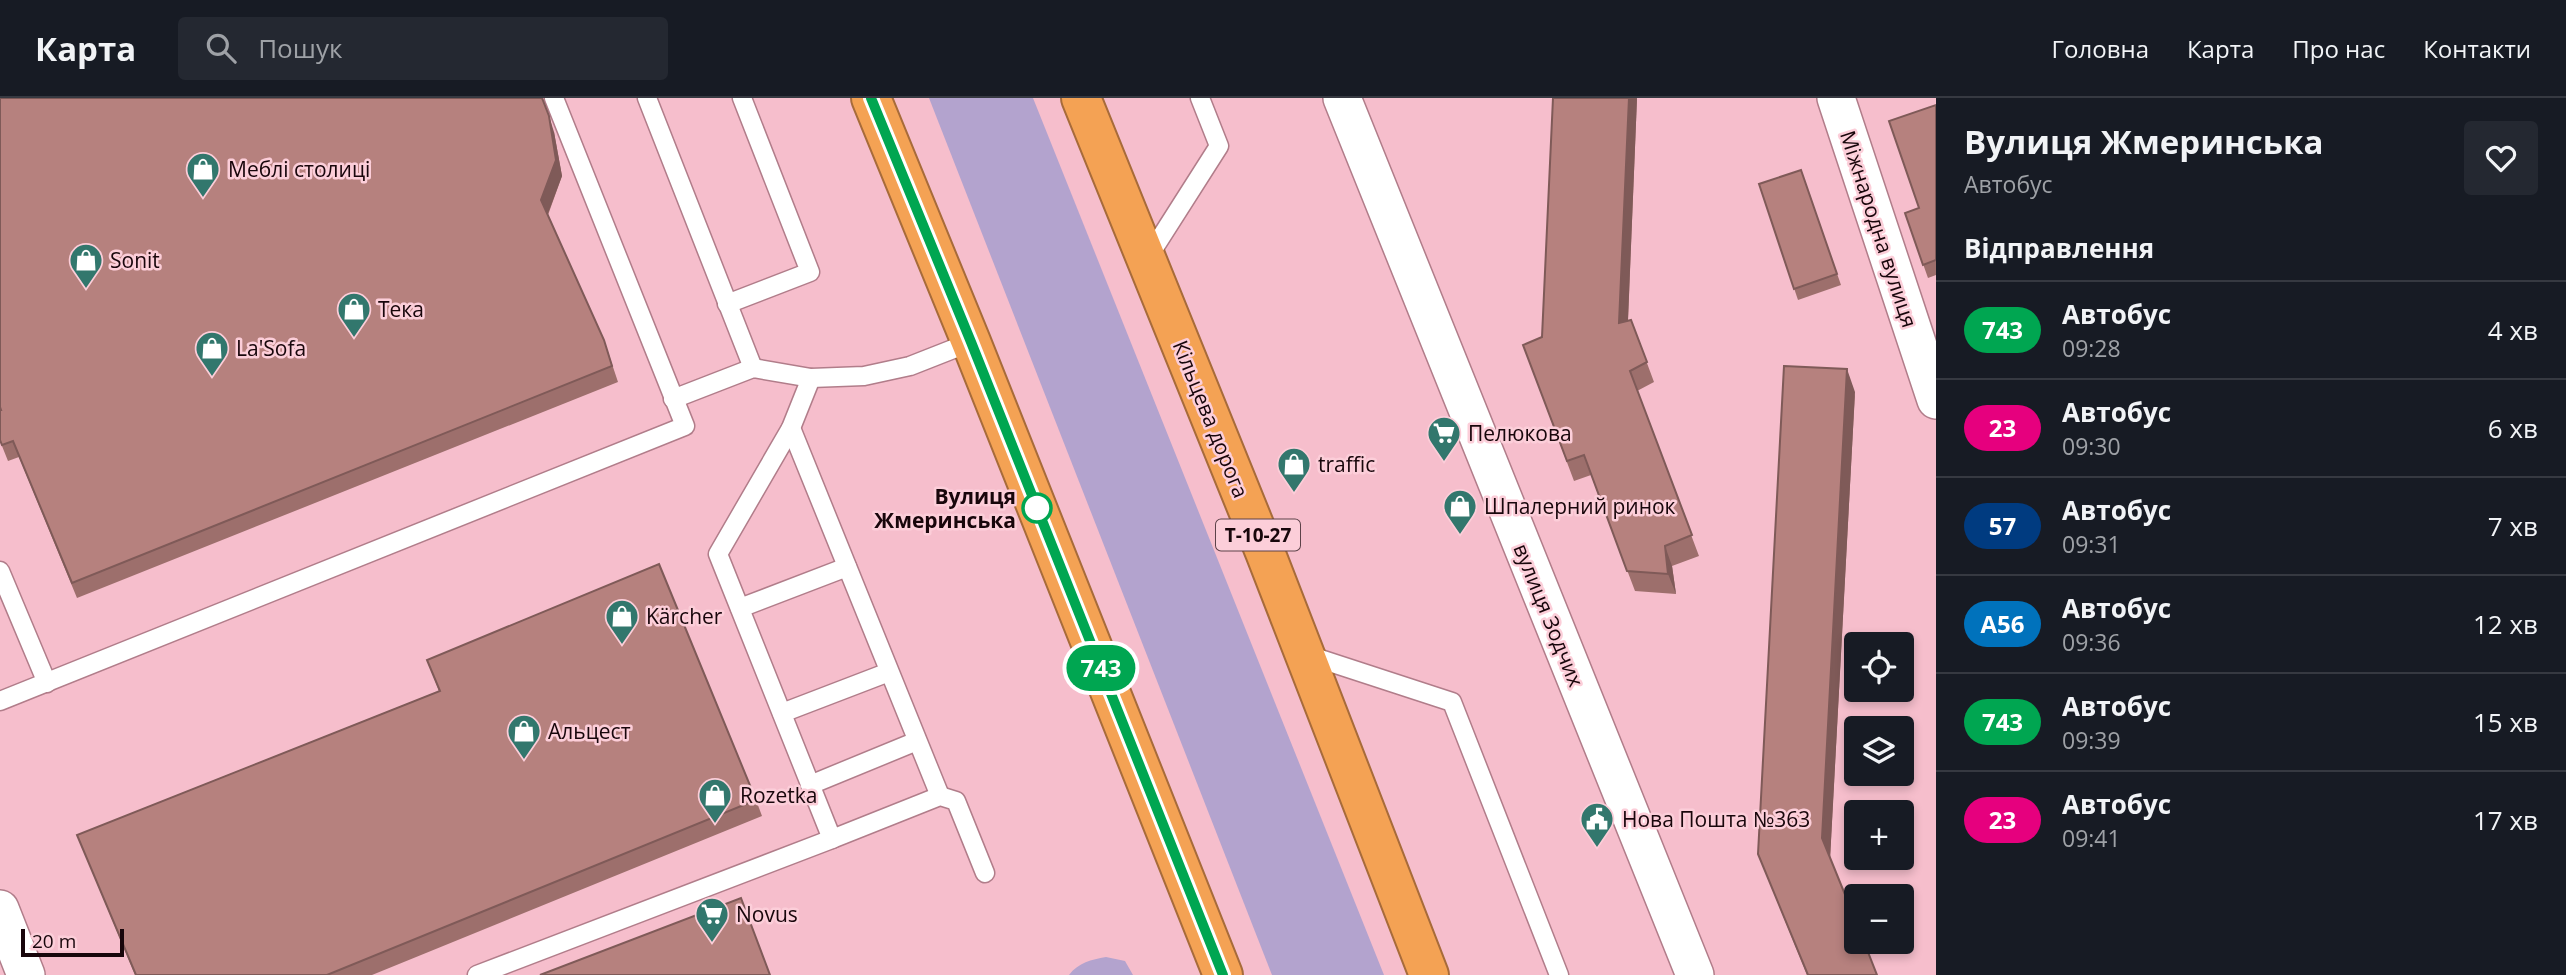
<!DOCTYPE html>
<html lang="uk">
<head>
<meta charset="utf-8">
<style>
  :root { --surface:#171b24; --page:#242831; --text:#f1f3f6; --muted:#9ea1a6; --line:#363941 }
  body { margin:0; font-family:"Open Sans",sans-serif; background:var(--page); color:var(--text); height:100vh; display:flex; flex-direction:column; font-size:26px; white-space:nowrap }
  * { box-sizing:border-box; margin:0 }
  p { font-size:23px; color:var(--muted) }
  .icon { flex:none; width:38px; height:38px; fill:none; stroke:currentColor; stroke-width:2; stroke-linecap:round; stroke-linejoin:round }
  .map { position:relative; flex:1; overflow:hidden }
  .details { display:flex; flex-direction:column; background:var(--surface); width:630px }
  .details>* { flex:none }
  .badge { padding:0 14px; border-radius:23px; font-size:24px; line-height:46px }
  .controls { position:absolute; left:1844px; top:534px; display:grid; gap:14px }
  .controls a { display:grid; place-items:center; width:70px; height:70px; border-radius:7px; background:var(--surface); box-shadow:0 4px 10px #0003; font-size:35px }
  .scale { position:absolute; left:21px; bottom:18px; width:103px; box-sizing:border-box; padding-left:7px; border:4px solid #18060b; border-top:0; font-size:19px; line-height:24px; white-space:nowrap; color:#18060b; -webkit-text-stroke:5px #fcced9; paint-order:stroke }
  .map>.badge { position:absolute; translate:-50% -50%; box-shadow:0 0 0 4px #fff }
  h2 { padding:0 28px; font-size:26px; line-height:63px }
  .round { display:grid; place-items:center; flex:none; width:74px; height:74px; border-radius:7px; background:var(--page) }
  .headline { display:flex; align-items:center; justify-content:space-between; height:119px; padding:0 28px }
  h1 { font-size:33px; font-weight:700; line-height:52px }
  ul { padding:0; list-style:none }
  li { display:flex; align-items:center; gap:21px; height:98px; padding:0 28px; border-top:2px solid var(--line) }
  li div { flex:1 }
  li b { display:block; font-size:26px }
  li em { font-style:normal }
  li .badge { min-width:77px; font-weight:700; text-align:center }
  header { display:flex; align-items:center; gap:42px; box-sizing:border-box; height:98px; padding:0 35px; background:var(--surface); border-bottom:2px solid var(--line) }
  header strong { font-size:33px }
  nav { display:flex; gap:38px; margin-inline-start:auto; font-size:24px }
  .search { width:490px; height:63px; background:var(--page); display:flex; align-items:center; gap:18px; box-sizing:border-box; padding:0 24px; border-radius:7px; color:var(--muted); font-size:26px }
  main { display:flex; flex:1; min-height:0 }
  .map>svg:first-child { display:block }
  .green { fill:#b3a3ce }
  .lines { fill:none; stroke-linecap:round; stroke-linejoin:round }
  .lane-casing { stroke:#b17d8a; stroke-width:21 }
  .street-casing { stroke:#b17d8a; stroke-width:40 }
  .highway-casing { stroke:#a76b3a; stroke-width:42 }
  .lane { stroke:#fff; stroke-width:18 }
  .street { stroke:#fff; stroke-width:37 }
  .highway { stroke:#f4a254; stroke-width:38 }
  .wall { fill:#9d6f6c }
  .shaded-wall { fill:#7f5a58 }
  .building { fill:#b6817e; stroke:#7f5a58; stroke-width:2 }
  .line-casing { stroke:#fff; stroke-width:16 }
  .line { stroke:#00a651; stroke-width:10 }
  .stop-dot { fill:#fff; stroke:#00a651; stroke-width:3.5 }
  .labels { text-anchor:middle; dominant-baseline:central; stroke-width:5; stroke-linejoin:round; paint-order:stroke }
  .shield { fill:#fcced9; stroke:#5c4249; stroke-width:2 }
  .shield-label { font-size:19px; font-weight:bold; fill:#18060b }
  .poi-label { font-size:21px; fill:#18060b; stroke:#fcced9; text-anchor:start }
  .street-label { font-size:21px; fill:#18060b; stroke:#fcced9 }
  .stop-label { font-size:21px; font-weight:bold; fill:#18060b; stroke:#fcced9; text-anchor:end }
</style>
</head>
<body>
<header>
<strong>Карта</strong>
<div class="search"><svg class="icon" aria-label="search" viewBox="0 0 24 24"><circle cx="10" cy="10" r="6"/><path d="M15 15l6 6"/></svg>Пошук</div>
<nav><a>Головна</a><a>Карта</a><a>Про нас</a><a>Контакти</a></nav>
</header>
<main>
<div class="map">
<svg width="1936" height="877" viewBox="0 0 1936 877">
  <rect width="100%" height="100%" fill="#f6becc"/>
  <g class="green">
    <polygon points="929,0 1033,0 1384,877 1272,877"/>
    <path d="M1106 859 1125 863 1133 877H1069C1079 864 1091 862 1106 859Z"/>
  </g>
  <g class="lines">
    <defs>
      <g id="lane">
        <polyline points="647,0 753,270"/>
        <polyline points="1147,161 1219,48 1200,0"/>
        <polyline points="727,206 810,174 742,0"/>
        <polyline points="811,280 791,330 718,456 832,741 940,698 956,703 985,775"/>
        <polyline points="673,301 753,270 811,280 864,278 910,268 971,244"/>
        <polyline points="791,330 940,698"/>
        <polyline points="0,473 47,585"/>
        <polyline points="740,510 847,469"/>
        <polyline points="1308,557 1452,604 1559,877"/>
        <polyline points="0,603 685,328 554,0"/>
        <polyline points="782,615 889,574"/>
        <polyline points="810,687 917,643"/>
        <polyline points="477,877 832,741"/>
      </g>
      <g id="street">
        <polyline points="1342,0 1695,877"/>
        <polyline points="1836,0 1936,302"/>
        <polyline points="0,811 26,877"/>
      </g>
      <g id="highway">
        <polyline points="871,0 971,244 1223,877"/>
        <polyline points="1081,0 1265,454 1429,877"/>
      </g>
    </defs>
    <use href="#lane" class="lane-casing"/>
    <use href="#street" class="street-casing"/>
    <use href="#highway" class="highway-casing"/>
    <use href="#lane" class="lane"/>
    <use href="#street" class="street"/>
    <use href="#highway" class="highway"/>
  </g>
  <g class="wall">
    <polygon points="1637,0 1628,223 1631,222 1654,284 1637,293 1699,458 1672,468 1676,496 1635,493 1591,377 1574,383 1523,247 1542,239"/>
    <polygon points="1936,7 1936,177 1928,180 1905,115 1919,110"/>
    <polygon points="554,34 562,78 548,117 604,242 618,284 77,500 19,359 8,363 0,343 1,312"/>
    <polygon points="1801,72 1841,187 1798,202 1759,86"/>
    <polygon points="1855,294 1830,760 1877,877 1807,877 1758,756"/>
    <polygon points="427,562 756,702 762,718 372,877 135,877 77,737 439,593"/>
  </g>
  <g class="shaded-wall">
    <polygon points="1629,0 1637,0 1627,245 1619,225"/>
    <polygon points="549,18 554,34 562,78 547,118 541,102"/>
    <polygon points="1847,271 1855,294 1830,762 1822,740"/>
    <polygon points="1665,448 1672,468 1676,496 1668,476"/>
  </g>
  <g class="building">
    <polygon points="0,0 542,0 549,18 556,62 541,102 604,242 612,268 72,485 13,343 2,347 0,342 0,312 1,312 0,309"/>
    <polygon points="1553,0 1629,0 1619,225 1631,222 1647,264 1630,273 1692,437 1665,448 1668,476 1627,473 1584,357 1567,363 1523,247 1542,239"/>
    <polygon points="1936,7 1936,162 1923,167 1905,115 1919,110 1889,23"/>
    <polygon points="1801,72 1837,176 1794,191 1759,86"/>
    <polygon points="1784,268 1847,271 1822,740 1857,826 1857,844 1864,844 1877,877 1808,877 1758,756"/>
    <polygon points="659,466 756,702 327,877 136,877 77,737 440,593 427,562"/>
    <polygon points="741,800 770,877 540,877"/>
  </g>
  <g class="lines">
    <defs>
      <polyline id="line" points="871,0 971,244 1223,877"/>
    </defs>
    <use href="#line" class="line-casing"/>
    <use href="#line" class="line"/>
  </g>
  <defs>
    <symbol id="shop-pin" viewBox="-11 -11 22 30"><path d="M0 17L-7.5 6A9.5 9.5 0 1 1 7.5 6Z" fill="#32776d" stroke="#fcced9"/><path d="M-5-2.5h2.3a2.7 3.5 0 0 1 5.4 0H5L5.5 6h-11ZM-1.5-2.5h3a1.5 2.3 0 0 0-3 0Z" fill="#fff"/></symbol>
    <symbol id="supermarket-pin" viewBox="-11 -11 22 30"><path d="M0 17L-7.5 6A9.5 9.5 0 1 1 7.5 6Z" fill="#32776d" stroke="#fcced9"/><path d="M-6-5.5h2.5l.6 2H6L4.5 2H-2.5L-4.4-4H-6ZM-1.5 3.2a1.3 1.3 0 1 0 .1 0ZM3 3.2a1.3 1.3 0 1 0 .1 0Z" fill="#fff"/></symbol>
    <symbol id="civic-pin" viewBox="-11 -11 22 30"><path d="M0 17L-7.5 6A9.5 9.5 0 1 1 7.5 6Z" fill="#32776d" stroke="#fcced9"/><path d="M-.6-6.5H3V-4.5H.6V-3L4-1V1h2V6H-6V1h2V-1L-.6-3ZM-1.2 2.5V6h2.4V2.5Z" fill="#fff"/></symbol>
  </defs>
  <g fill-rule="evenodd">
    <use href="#shop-pin" x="184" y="52" width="38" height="52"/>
    <use href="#shop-pin" x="67" y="143" width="38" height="52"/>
    <use href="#shop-pin" x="335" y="192" width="38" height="52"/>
    <use href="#shop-pin" x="193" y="231" width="38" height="52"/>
    <use href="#supermarket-pin" x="1425" y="316" width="38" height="52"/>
    <use href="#shop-pin" x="1275" y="347" width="38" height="52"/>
    <use href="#shop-pin" x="1441" y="389" width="38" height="52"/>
    <use href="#shop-pin" x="603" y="499" width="38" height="52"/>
    <use href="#shop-pin" x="505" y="614" width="38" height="52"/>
    <use href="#shop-pin" x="696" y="678" width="38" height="52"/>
    <use href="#civic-pin" x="1578" y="702" width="38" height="52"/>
    <use href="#supermarket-pin" x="693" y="797" width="38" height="52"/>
  </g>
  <circle class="stop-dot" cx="1037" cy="410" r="14"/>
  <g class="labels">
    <rect class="shield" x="1216" y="421.5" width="84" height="31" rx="5"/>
    <g class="shield-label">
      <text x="1258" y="437">Т-10-27</text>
    </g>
    <g class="poi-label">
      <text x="228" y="71">Меблі столиці</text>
      <text x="110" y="162">Sonit</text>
      <text x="378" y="211">Тека</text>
      <text x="236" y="250">La'Sofa</text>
      <text x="1468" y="335">Пелюкова</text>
      <text x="1318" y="366">traffic</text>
      <text x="1484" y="408">Шпалерний ринок</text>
      <text x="646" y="518">Kärcher</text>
      <text x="548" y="633">Альцест</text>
      <text x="740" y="697">Rozetka</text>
      <text x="1622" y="721">Нова Пошта №363</text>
      <text x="736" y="816">Novus</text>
    </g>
    <g class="street-label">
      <text transform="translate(1879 131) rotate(72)">Міжнародна вулиця</text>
      <text transform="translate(1211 321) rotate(68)">Кільцева дорога</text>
      <text transform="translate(1549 517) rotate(68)">вулиця Зодчих</text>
    </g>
    <g class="stop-label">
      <text x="1016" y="398">Вулиця<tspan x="1016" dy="24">Жмеринська</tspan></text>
    </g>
  </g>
</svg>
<div class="controls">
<a><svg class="icon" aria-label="locate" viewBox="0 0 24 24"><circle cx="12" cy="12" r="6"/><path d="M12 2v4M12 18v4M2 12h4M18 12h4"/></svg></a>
<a><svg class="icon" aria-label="layers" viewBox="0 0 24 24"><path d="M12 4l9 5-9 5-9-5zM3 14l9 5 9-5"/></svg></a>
<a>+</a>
<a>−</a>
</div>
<div class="scale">20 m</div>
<b class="badge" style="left:1101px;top:570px;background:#00a651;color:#fff">743</b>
</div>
<section class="details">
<div class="headline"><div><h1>Вулиця Жмеринська</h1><p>Автобус</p></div><a class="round"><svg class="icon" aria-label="heart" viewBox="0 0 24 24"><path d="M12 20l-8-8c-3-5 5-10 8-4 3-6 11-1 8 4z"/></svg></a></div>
<h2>Відправлення</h2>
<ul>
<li><span class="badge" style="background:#00a651;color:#fff">743</span><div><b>Автобус</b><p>09:28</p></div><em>4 хв</em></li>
<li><span class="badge" style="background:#e6007e;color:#fff">23</span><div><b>Автобус</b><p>09:30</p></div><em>6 хв</em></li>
<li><span class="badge" style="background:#003b80;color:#fff">57</span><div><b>Автобус</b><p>09:31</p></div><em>7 хв</em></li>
<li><span class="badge" style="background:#0072bc;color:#fff">A56</span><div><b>Автобус</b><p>09:36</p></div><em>12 хв</em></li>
<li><span class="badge" style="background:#00a651;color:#fff">743</span><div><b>Автобус</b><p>09:39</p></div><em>15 хв</em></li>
<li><span class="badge" style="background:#e6007e;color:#fff">23</span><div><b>Автобус</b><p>09:41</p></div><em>17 хв</em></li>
</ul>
</section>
</main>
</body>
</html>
